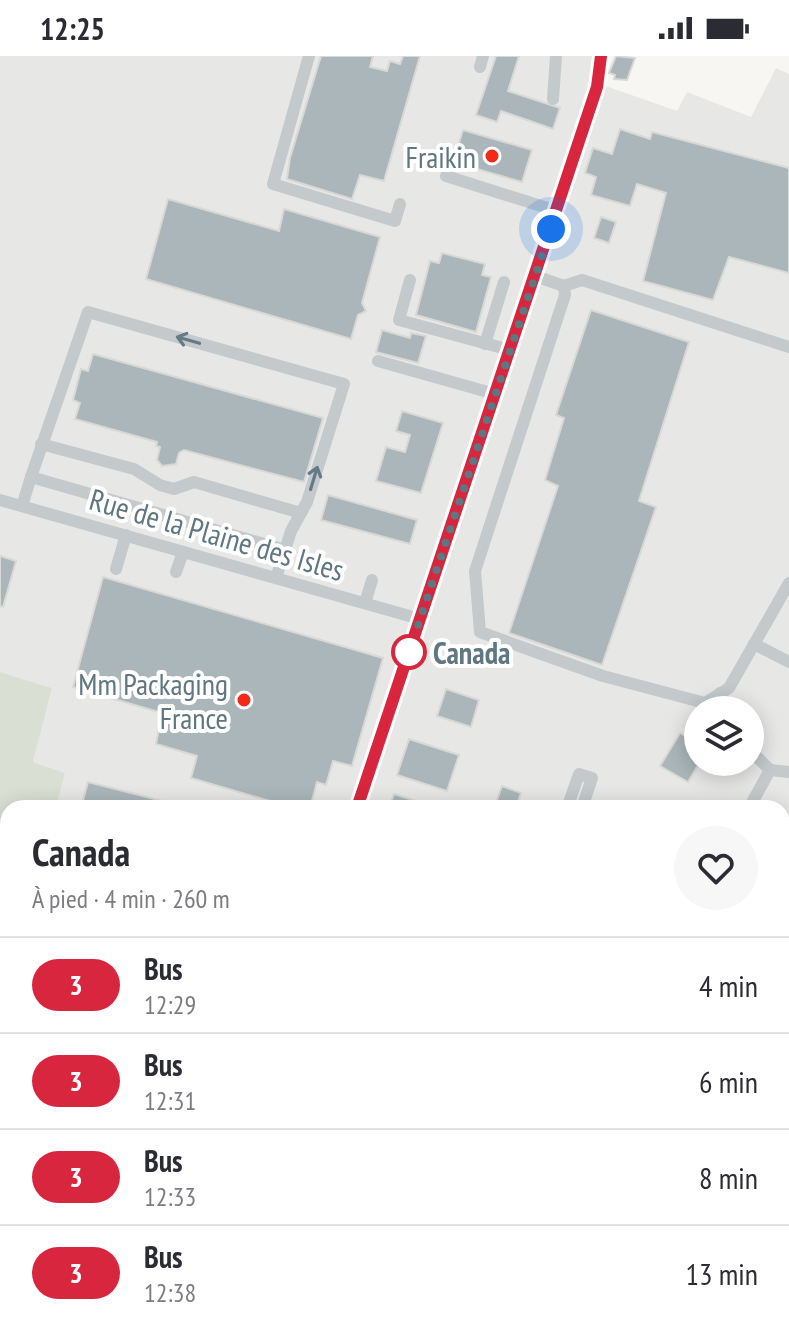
<!DOCTYPE html>
<html lang="fr">
<head>
<meta charset="utf-8">
<style>
  :root { --surface:#fff; --page:#f7f7f7; --text:#2b2b33; --muted:#7c7c81; --line:#e1e1e2 }
  body { margin:0; font-family:"PT Sans Narrow",sans-serif; background:var(--page); color:var(--text); height:100vh; display:flex; flex-direction:column; font-size:30px; white-space:nowrap }
  * { box-sizing:border-box; margin:0 }
  p { font-size:26px; color:var(--muted) }
  .icon { flex:none; width:44px; height:44px; fill:none; stroke:currentColor; stroke-width:2; stroke-linecap:round; stroke-linejoin:round }
  .map { position:relative; flex:1; overflow:hidden }
  .details { position:absolute; left:0px; top:744px; width:790px; height:536px; display:flex; flex-direction:column; background:var(--surface); border-radius:24px 24px 0 0; box-shadow:0 4px 20px #0003 }
  .details>* { flex:none }
  .badge { padding:0 16px; border-radius:26px; font-size:28px; line-height:52px }
  .buttons { position:absolute; left:684px; top:640px; display:grid; gap:16px }
  .buttons a { display:grid; place-items:center; width:80px; height:80px; border-radius:50%; background:var(--surface); box-shadow:0 4px 20px #0003; font-size:40px }
  .you { position:absolute; width:40px; height:40px; margin:-20px; border:6px solid #fff; border-radius:50%; background:#1a73e8; box-shadow:0 0 0 12px #1a73e833 }
  .map>.badge { position:absolute; translate:-50% -50%; box-shadow:0 0 0 4px #fff }
  .round { display:grid; place-items:center; flex:none; width:84px; height:84px; border-radius:42px; background:var(--page) }
  .head { display:flex; align-items:center; justify-content:space-between; height:136px; padding:0 32px }
  h1 { font-size:38px; font-weight:800; line-height:60px }
  ul { padding:0; list-style:none }
  li { display:flex; align-items:center; gap:24px; height:96px; padding:0 32px; border-top:2px solid var(--line) }
  li div { flex:1 }
  li b { display:block; font-size:30px }
  li em { font-style:normal }
  li .badge { min-width:88px; font-weight:700; text-align:center }
  .status { display:flex; justify-content:space-between; align-items:center; height:56px; padding:0 40px; background:var(--surface); direction:ltr }
  .status svg { height:22px; fill:currentColor }
  .map>svg:first-child { display:block }
  .built { fill:#e7e8e6; fill-rule:evenodd }
  .green { fill:#d9dfd3 }
  .building { fill:#aab6b9; stroke:#d8d8d5; stroke-width:2 }
  .lines { fill:none; stroke-linecap:round; stroke-linejoin:round }
  .minor { stroke:#c4c9cc; stroke-width:12 }
  .major { stroke:#d2d9dc; stroke-width:14 }
  .oneway { stroke:#647b85 }
  .line-casing { stroke:#fff; stroke-width:18 }
  .line { stroke:#d7263d; stroke-width:12 }
  .walk { stroke:#5f7781; stroke-width:8; stroke-dasharray:0 14.4 }
  .poi-dot { fill:#f32a16; stroke:#fff; stroke-width:3 }
  .stop-dot { fill:#fff; stroke:#d7263d; stroke-width:4 }
  .labels { text-anchor:middle; dominant-baseline:central; stroke-width:8; stroke-linejoin:round; paint-order:stroke }
  .poi-label { font-size:30px; fill:#5f7781; stroke:#fff; text-anchor:end }
  .street-label { font-size:30px; fill:#5f7781; stroke:#fff }
  .stop-label { font-size:30px; font-weight:bold; fill:#5f7781; stroke:#fff; text-anchor:start }
</style>
</head>
<body>
<div class="status"><b>12:25</b><svg viewBox="0 0 49 12"><path d="M0 12V9h3v3zM5 12V6h3v6zM10 12V3h3v9zM15 12V0h3v12zM26 1h20v11H26zM47 4h2v5h-2z"/></svg></div>
<div class="map">
<svg width="789" height="1280" viewBox="0 0 789 1280">
  <rect width="100%" height="100%" fill="#f7f6f3"/>
  <path class="built" d="M0 0H609L600 28 677 55 687 36 751 61 776 12 789 18V1280H725L692 1272H782V752H56L65 717 33 706 52 632 0 616ZM698 654H750V706H698Z"/>
  <polygon class="green" points="0,616 52,632 33,706 65,717 56,752 8,752 8,1110 0,1109"/>
  <g class="building">
    <polygon points="321,0 373,0 370,11 387,15 390,5 400,8 403,0 420,0 384,125 360,119 352,143 287,123 290,102"/>
    <polygon points="496,0 519,0 508,35 560,52 553,73 501,55 497,66 476,59"/>
    <polygon points="616,0 635,2 627,24 614,23 615,19 609,17"/>
    <polygon points="620,73 650,83 652,76 789,112 789,217 729,201 713,244 643,225 666,137 637,128 630,150 591,139 596,121 585,117 593,92 612,98"/>
    <polygon points="463,74 532,94 522,126 453,106"/>
    <polygon points="168,143 279,175 284,153 380,181 362,247 366,255 358,259 351,283 146,223"/>
    <polygon points="601,161 616,166 609,187 594,182"/>
    <polygon points="442,197 485,208 482,219 491,221 476,276 416,259 430,205 439,207"/>
    <polygon points="591,254 689,286 639,445 656,451 602,609 509,577 558,430 545,424 564,362 556,359"/>
    <polygon points="382,274 410,282 411,277 426,280 418,307 376,296"/>
    <polygon points="93,298 323,362 304,426 184,394 179,397 176,408 162,410 157,404 160,391 156,390 157,386 75,363 80,347 73,344 81,313 88,315"/>
    <polygon points="402,355 443,367 421,437 376,425 386,391 405,396 410,379 396,375"/>
    <polygon points="328,439 417,464 410,488 321,464"/>
    <polygon points="0,500 16,505 3,551 0,550"/>
    <polygon points="103,521 383,602 352,710 333,705 326,729 317,726 310,752 294,752 191,722 197,700 156,688 162,657 73,631"/>
    <polygon points="446,633 479,644 471,671 437,660"/>
    <polygon points="680,677 698,687 698,709 688,726 660,710"/>
    <polygon points="409,683 459,699 447,735 397,719"/>
    <polygon points="88,726 178,749 178,752 81,752"/>
    <polygon points="502,730 521,737 516,752 494,752"/>
    <polygon points="394,738 432,750 431,752 389,752"/>
  </g>
  <g class="lines">
    <g class="minor">
      <polyline points="309,0 273,128 395,165 400,148"/>
      <polyline points="480,11 483,0"/>
      <polyline points="553,43 556,0"/>
      <polyline points="446,120 557,155"/>
      <polyline points="535,220 564,230 582,224 789,291"/>
      <polyline points="410,224 399,264 510,294"/>
      <polyline points="564,230 565,239 475,515 480,576 603,620 705,647 729,632 789,527"/>
      <polyline points="485,288 504,226"/>
      <polyline points="378,305 495,338"/>
      <polyline points="41,388 134,413 160,429 174,433 194,426 301,457"/>
      <polyline points="31,421 88,256 344,328 307,446 291,475 276,522"/>
      <polyline points="0,444 420,563"/>
      <polyline points="22,450 31,421 285,494"/>
      <polyline points="116,513 126,479"/>
      <polyline points="176,516 183,496"/>
      <polyline points="365,547 372,524"/>
      <polyline points="754,588 789,606"/>
      <polyline points="720,637 724,654"/>
      <polyline points="750,694 770,714 789,716"/>
      <polyline points="357,752 597,31 601,0"/>
      <polyline points="567,752 579,718 592,722 582,752"/>
      <polyline points="749,752 770,714"/>
      <polyline points="782,1017 789,1020"/>
      <polyline points="782,1135 785,1136 782,1149"/>
    </g>
    <g class="major">
      <polyline points="0,1097 8,1099"/>
      <polyline points="751,1272 786,1280"/>
    </g>
  </g>
  <defs><path id="oneway-shaft" d="M-6 0H5M1.5-3L5.5 0L1.5 3" fill="none" stroke-width="1.6" stroke-linecap="round" stroke-linejoin="round" transform="scale(2)"/></defs>
  <g class="oneway">
    <use href="#oneway-shaft" transform="translate(188 284) rotate(-164)"/>
    <use href="#oneway-shaft" transform="translate(314 422) rotate(-73)"/>
  </g>
  <g class="lines">
    <defs>
      <polyline id="line" points="357,752 597,31 601,0"/>
    </defs>
    <use href="#line" class="line-casing"/>
    <use href="#line" class="line"/>
    <polyline class="walk" points="409,596 551,173"/>
  </g>
  <g class="poi-dot">
    <circle cx="492" cy="100" r="8"/>
    <circle cx="244" cy="644" r="8"/>
  </g>
  <circle class="stop-dot" cx="409" cy="596" r="16"/>
  <g class="labels">
    <g class="poi-label">
      <text x="476" y="100">Fraikin</text>
      <text x="228" y="627">Mm Packaging<tspan x="228" dy="34">France</tspan></text>
    </g>
    <g class="street-label">
      <text transform="translate(217 478) rotate(16)">Rue de la Plaine des Isles</text>
    </g>
    <g class="stop-label">
      <text x="433" y="596">Canada</text>
    </g>
  </g>
</svg>
<div class="buttons">
<a><svg class="icon" aria-label="layers" viewBox="0 0 24 24"><path d="M12 4l9 5-9 5-9-5zM3 14l9 5 9-5"/></svg></a>
</div>
<div class="you" style="left:551px;top:173px"></div>
<section class="details">
<div class="head"><div><h1>Canada</h1><p>À pied · 4 min · 260 m</p></div><a class="round"><svg class="icon" aria-label="heart" viewBox="0 0 24 24"><path d="M12 20l-8-8c-3-5 5-10 8-4 3-6 11-1 8 4z"/></svg></a></div>
<ul>
<li><span class="badge" style="background:#d7263d;color:#fff">3</span><div><b>Bus</b><p>12:29</p></div><em>4 min</em></li>
<li><span class="badge" style="background:#d7263d;color:#fff">3</span><div><b>Bus</b><p>12:31</p></div><em>6 min</em></li>
<li><span class="badge" style="background:#d7263d;color:#fff">3</span><div><b>Bus</b><p>12:33</p></div><em>8 min</em></li>
<li><span class="badge" style="background:#d7263d;color:#fff">3</span><div><b>Bus</b><p>12:38</p></div><em>13 min</em></li>
</ul>
</section>
</div>
</body>
</html>
